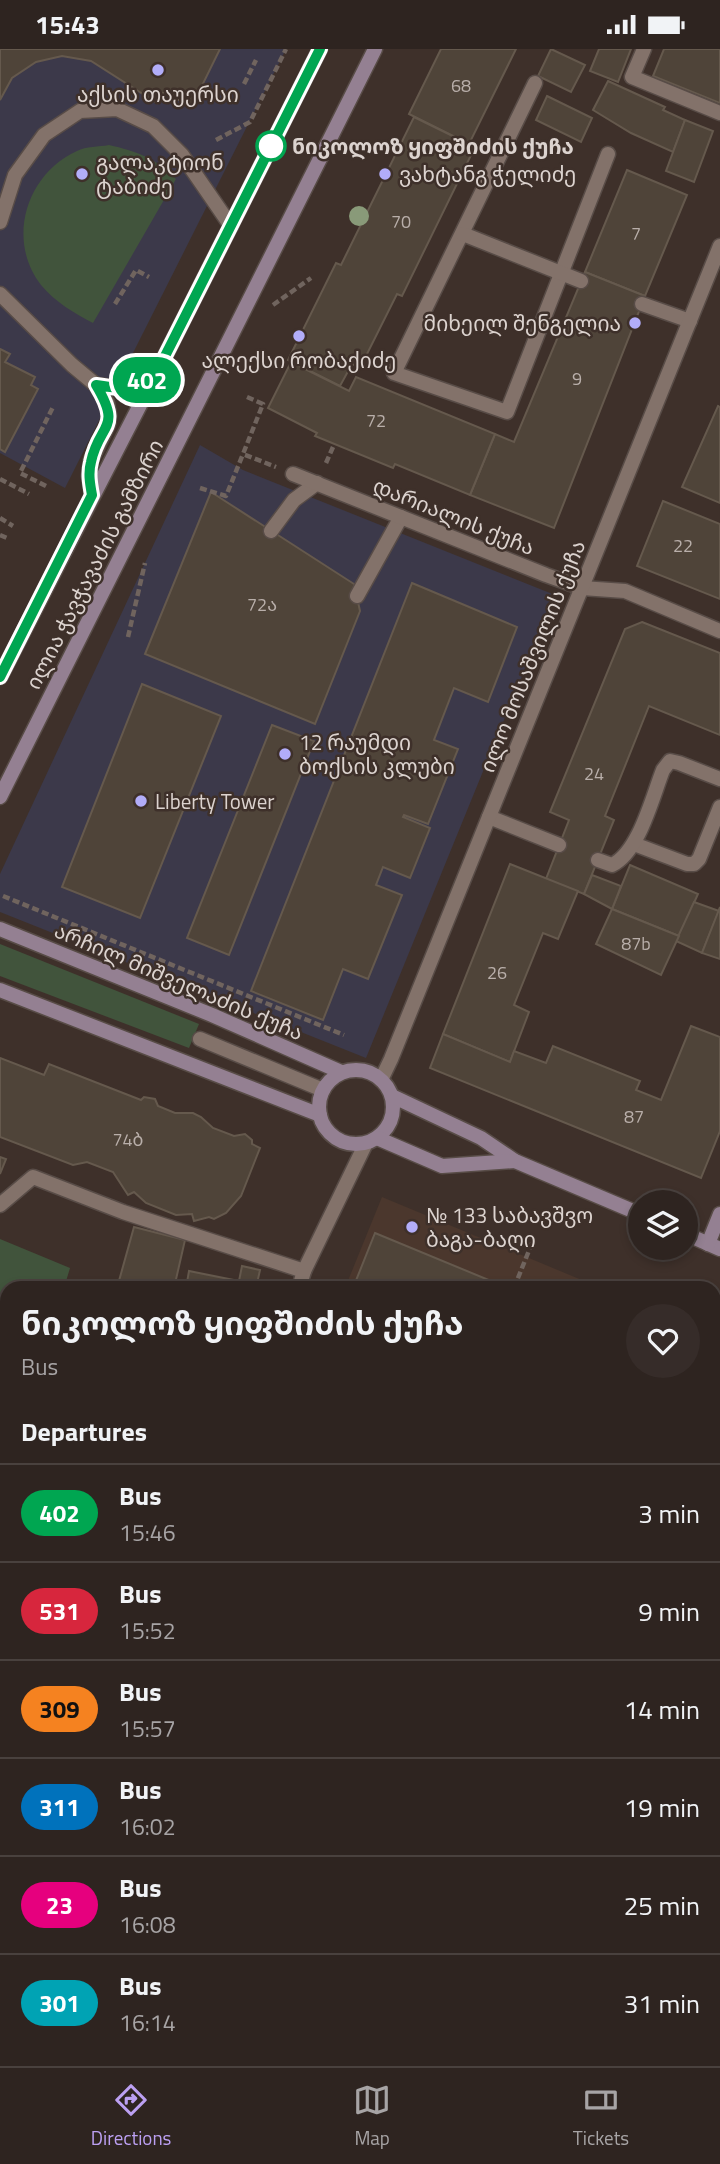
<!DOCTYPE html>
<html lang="en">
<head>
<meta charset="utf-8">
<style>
  :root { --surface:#2e2420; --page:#362c29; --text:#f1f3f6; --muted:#a7a4a5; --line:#49413e; --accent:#bca0f2 }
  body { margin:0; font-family:"Titillium Web","Noto Sans Georgian",sans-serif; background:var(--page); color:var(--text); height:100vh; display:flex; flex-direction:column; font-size:26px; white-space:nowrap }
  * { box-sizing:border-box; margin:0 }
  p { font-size:23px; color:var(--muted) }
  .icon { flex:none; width:38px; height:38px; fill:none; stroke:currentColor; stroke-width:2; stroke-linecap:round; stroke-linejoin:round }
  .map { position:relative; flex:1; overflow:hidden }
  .panel { position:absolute; left:0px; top:1232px; width:721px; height:786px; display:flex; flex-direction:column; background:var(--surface); border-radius:21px 21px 0 0; box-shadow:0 4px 10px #0003,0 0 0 2px var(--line) }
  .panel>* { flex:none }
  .badge { padding:0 14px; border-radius:23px; font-size:24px; line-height:46px }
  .fabs { position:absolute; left:628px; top:1141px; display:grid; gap:14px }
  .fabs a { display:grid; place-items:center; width:70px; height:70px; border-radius:50%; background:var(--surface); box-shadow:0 4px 10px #0003,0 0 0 2px var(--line); font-size:35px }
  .map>.badge { position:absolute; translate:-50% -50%; box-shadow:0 0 0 4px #fff }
  h2 { padding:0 21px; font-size:26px; line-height:63px }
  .round { display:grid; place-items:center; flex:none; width:74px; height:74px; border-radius:37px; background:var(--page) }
  .headline { display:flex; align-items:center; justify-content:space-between; height:119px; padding:0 21px }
  h1 { font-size:33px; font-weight:700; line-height:52px }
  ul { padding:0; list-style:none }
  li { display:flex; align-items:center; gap:21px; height:98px; padding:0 21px; border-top:2px solid var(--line) }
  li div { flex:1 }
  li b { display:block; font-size:26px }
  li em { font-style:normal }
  li .badge { min-width:77px; font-weight:700; text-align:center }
  .status { display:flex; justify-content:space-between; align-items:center; height:49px; padding:0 35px; background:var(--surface); direction:ltr }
  .status svg { height:19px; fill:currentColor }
  .menu { display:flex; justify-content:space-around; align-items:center; height:98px; border-top:2px solid var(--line); background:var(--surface); font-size:19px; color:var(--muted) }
  .menu a { display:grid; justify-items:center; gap:4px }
  .menu .current { color:var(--accent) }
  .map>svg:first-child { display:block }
  .commercial { fill:#3c394a }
  .built { fill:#4b372d }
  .green { fill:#41543c }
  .water { fill:#477a79 }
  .building { fill:#4f4439; stroke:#65594d; stroke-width:2 }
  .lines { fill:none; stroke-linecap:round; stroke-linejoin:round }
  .lane-casing { stroke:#584c47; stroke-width:17 }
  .street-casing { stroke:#584c47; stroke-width:17 }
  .secondary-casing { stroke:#584c47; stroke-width:17 }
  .path { stroke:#70645e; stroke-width:4.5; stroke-dasharray:7 3.5; stroke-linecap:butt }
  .lane { stroke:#83726a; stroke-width:14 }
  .street { stroke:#83726a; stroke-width:14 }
  .secondary { stroke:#948092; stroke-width:14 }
  .tree { fill:#899a79 }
  .line-casing { stroke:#fff; stroke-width:16 }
  .line { stroke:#00a651; stroke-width:10 }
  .poi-dot { fill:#b2adf9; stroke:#3e302a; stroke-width:2.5 }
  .stop-dot { fill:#fff; stroke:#00a651; stroke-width:3.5 }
  .labels { text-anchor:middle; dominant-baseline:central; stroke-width:5; stroke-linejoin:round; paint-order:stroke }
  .number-label { font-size:18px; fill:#b9afaa }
  .poi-label { font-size:21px; fill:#dcd3cf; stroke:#3e302a; text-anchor:start }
  .stop-label { font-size:21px; font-weight:bold; fill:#dcd3cf; stroke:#3e302a; text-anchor:start }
  .street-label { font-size:21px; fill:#dcd3cf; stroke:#3e302a }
</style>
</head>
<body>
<div class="status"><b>15:43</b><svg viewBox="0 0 49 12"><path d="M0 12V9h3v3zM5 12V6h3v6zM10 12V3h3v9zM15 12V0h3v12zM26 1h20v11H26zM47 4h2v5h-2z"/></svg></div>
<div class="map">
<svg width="720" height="2017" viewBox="0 0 720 2017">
  <rect width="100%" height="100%" fill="#3e302a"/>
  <g class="commercial">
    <polygon points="0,0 286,0 65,439 0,404"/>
    <polygon points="200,396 243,421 555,546 366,1009 0,863 0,825"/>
  </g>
  <polygon class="built" points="382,1148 601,1239 345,1239"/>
  <g class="green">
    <path d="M109 96C136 102 157 110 176 130L93 274C74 264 55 253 41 236 6 191 26 125 77 102 86 97 99 98 109 96Z"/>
    <polygon points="0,895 199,975 189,999 0,927"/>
    <polygon points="0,1190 70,1219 64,1239 7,1239 7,2011 714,2011 714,1270 720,1272 720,2017 0,2017"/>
  </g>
  <g class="water">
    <polygon points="311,2011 444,2011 440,2017 316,2017"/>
    <polygon points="602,2011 619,2011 644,2017 600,2017"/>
  </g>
  <g class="building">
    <polygon points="0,0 220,0 192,57 163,44 157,54 91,12 62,7 36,13 12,29 0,51"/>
    <polygon points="441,0 516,0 469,95 409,65"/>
    <polygon points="551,0 585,16 571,43 538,27"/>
    <polygon points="599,0 631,0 618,33 590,22"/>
    <polygon points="664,0 720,0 720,54 653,27"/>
    <polygon points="608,32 665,58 663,61 685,71 673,103 631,84 593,61"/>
    <polygon points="547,47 592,69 581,93 536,71"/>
    <polygon points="414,68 475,98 402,247 397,245 360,319 352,315 340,337 288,311 336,214 341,216"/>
    <polygon points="685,71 713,82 694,133 666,122"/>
    <polygon points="627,121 687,146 645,247 585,223"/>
    <polygon points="585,223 645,247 554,479 470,446 495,385 514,393"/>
    <polygon points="0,300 10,305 5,313 35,328 31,336 38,340 5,403 0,400"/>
    <polygon points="291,313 349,342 356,328 495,385 470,446 395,415 393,419 315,387 317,384 268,359"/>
    <polygon points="718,357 720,358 720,454 682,438"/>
    <polygon points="211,443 354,535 360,562 315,675 145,605"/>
    <polygon points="663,452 720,475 720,550 637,517"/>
    <polygon points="412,534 517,578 488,653 454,639 434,691 458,700 428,775 404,766 403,768 430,779 410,829 383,818 376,836 402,846 368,930 343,920 323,971 251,942"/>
    <polygon points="642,573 720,604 720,686 649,657 605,767 614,771 584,845 546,830 569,771 550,763 625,580"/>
    <polygon points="142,635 221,667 140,869 62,838"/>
    <polygon points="272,676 314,692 229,906 187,889"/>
    <polygon points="510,815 578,842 558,890 543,884 514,956 529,963 510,1013 443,985"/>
    <polygon points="630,816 698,845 679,887 612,860"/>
    <polygon points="592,826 621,837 612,860 584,845"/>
    <polygon points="694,853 719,862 702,904 676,892"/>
    <polygon points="720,858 720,910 702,904"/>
    <polygon points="612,860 679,887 661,926 596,895"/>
    <polygon points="691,977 720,988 720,1082 701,1129 430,1019 443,985 510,1013 514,1002 546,1014 553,997 640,1032 636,1041 661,1051"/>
    <polygon points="0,1009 44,1026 49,1015 141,1051 144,1048 155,1050 158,1057 175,1064 193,1064 201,1068 213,1079 234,1087 245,1085 252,1091 252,1095 260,1099 241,1147 226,1164 214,1170 209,1168 194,1172 192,1165 176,1166 146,1154 134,1143 128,1146 113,1123 87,1113 73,1116 0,1088"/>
    <polygon points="0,1108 6,1110 0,1125"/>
    <polygon points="134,1178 185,1191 174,1239 117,1239"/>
    <polygon points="375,1184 508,1239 353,1239"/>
    <polygon points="242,1217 260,1221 256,1239 186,1239 189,1222 239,1232"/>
    <polygon points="0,1376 7,1378 7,1568 0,1566"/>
    <polygon points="720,1700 720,1763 716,1765 714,1760 714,1703"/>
  </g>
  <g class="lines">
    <defs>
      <g id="lane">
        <polyline points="644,0 632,28 720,64"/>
        <polyline points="535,34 394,324 507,363 608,105"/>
        <polyline points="0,173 15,126 44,86 80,62 117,60 153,77 182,106 231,177"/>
        <polyline points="463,185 581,232"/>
        <polyline points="642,255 690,272"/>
        <polyline points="271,482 294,451 317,434"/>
        <polyline points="357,547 401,468"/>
        <polyline points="489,768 559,796"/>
        <polyline points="634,795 687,815 694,815 699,810 720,758"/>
        <path d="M598 811 612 816C639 803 652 749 663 721L670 712 679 714 720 730"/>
        <polyline points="200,990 323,1041"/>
        <polyline points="0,1156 33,1128 123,1163 304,1222"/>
        <polyline points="299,1239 304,1222 366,1094"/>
      </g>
      <g id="street">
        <polyline points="0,245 72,316 96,336 107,354 109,366 108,375 91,411 89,427 92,446"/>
        <path d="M96 336C126 341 134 341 158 321"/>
        <polyline points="293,425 546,526 582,539 625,542 720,582"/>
        <polyline points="381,1031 391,1010 720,197"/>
      </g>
      <g id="secondary">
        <polyline points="0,628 158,321 320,0"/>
        <polyline points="0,748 375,0"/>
        <polyline points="0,880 212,966 341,1023"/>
        <polyline points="0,941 320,1066"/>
        <circle cx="356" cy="1058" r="37"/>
        <polyline points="392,1047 481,1089 515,1112 640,1165"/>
        <polyline points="377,1089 442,1117 515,1112"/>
        <polyline points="686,1185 720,1200"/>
        <polyline points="708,1195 720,1165"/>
      </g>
    </defs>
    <use href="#lane" class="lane-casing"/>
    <use href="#street" class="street-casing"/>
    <use href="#secondary" class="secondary-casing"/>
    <g class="path">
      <polyline points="244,35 256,11"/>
      <polyline points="216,91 250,73 286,0"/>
      <polyline points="115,255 136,221 149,228"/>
      <polyline points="273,256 311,229"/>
      <polyline points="247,348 263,355 243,405 276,418"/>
      <polyline points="326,414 333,398"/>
      <polyline points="0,430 29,445"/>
      <polyline points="46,437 20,424 53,358"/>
      <polyline points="200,439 226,447 243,405"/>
      <polyline points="0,469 13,477"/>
      <polyline points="0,486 7,489"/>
      <polyline points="128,588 145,514"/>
      <polyline points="3,847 344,986"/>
      <polyline points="514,1239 534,1189"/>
      <polyline points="714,1393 720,1395"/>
      <polyline points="714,1516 720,1517"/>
      <polyline points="0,1718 7,1707"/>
      <polyline points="714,1814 720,1811"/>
      <polyline points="0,1834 7,1835"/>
      <polyline points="714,1857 720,1870"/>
      <polyline points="0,1884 7,1886"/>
      <polyline points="0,1930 7,1904"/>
      <polyline points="263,2011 266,2017"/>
      <polyline points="689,2011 715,2017"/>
      <polyline points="487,2017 490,2011"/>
    </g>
    <use href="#lane" class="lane"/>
    <use href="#street" class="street"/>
    <use href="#secondary" class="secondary"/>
  </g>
  <circle class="tree" cx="359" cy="167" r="10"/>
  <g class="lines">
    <defs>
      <path id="line" d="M0 628 92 446C90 435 88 424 91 413 99 374 123 381 96 336 126 341 134 341 158 321L320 0"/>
    </defs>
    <use href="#line" class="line-casing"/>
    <use href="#line" class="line"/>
  </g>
  <g class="poi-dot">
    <circle cx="158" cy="21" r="7"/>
    <circle cx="82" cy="125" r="7"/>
    <circle cx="385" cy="125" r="7"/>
    <circle cx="635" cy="274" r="7"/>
    <circle cx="299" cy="287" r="7"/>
    <circle cx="285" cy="705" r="7"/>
    <circle cx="141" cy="752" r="7"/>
    <circle cx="412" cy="1178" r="7"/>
  </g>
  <circle class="stop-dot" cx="271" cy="97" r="14"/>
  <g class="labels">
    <g class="number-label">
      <text x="461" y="36">68</text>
      <text x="401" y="172">70</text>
      <text x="636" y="184">7</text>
      <text x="577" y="329">9</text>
      <text x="376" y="371">72</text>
      <text x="683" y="496">22</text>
      <text x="262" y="555">72ა</text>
      <text x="594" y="724">24</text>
      <text x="636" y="894">87b</text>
      <text x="497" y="923">26</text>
      <text x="634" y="1067">87</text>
      <text x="128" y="1090">74ბ</text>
    </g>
    <g class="poi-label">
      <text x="158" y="45" text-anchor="middle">აქსის თაუერსი</text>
      <text x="96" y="113">გალაკტიონ<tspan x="96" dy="24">ტაბიძე</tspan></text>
      <text x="399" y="125">ვახტანგ ჭელიძე</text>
      <text x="621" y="274" text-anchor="end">მიხეილ შენგელია</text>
      <text x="299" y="311" text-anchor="middle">ალექსი რობაქიძე</text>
      <text x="299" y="693">12 რაუმდი<tspan x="299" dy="24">ბოქსის კლუბი</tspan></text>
      <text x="155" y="752">Liberty Tower</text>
      <text x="426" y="1166">№ 133 საბავშვო<tspan x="426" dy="24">ბაგა-ბაღი</tspan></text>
    </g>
    <g class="stop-label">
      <text x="292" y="97">ნიკოლოზ ყიფშიძის ქუჩა</text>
    </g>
    <g class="street-label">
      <text transform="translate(454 467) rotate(22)">დარიალის ქუჩა</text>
      <text transform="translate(94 515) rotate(-63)">ილია ჭავჭავაძის გამზირი</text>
      <text transform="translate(532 607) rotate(-68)">ილო მოსაშვილის ქუჩა</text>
      <text transform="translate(179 932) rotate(23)">არჩილ მიშველაძის ქუჩა</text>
    </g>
  </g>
</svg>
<div class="fabs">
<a><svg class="icon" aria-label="layers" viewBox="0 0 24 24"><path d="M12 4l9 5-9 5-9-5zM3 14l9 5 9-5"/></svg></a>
</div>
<b class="badge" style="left:147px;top:331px;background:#00a651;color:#fff">402</b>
<section class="panel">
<div class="headline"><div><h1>ნიკოლოზ ყიფშიძის ქუჩა</h1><p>Bus</p></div><a class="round"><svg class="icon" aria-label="heart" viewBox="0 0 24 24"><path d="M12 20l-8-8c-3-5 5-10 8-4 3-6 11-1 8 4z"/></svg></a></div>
<h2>Departures</h2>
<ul>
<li><span class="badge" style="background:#00a651;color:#fff">402</span><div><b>Bus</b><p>15:46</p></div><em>3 min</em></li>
<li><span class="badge" style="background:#d7263d;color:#fff">531</span><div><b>Bus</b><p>15:52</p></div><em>9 min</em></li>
<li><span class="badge" style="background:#f58220;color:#111">309</span><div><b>Bus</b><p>15:57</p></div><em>14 min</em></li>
<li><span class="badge" style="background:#0072bc;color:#fff">311</span><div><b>Bus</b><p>16:02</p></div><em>19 min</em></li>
<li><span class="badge" style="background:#e6007e;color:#fff">23</span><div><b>Bus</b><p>16:08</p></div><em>25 min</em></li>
<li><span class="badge" style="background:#00a3b4;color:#fff">301</span><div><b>Bus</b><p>16:14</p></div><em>31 min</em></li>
</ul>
</section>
</div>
<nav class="menu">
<a class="current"><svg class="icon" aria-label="directions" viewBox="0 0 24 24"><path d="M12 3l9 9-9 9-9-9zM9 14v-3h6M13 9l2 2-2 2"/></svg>Directions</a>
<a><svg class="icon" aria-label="map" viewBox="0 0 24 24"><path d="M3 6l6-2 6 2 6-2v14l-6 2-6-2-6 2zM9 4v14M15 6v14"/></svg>Map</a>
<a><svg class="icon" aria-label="tickets" viewBox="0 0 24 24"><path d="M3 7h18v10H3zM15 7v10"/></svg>Tickets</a>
</nav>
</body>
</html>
